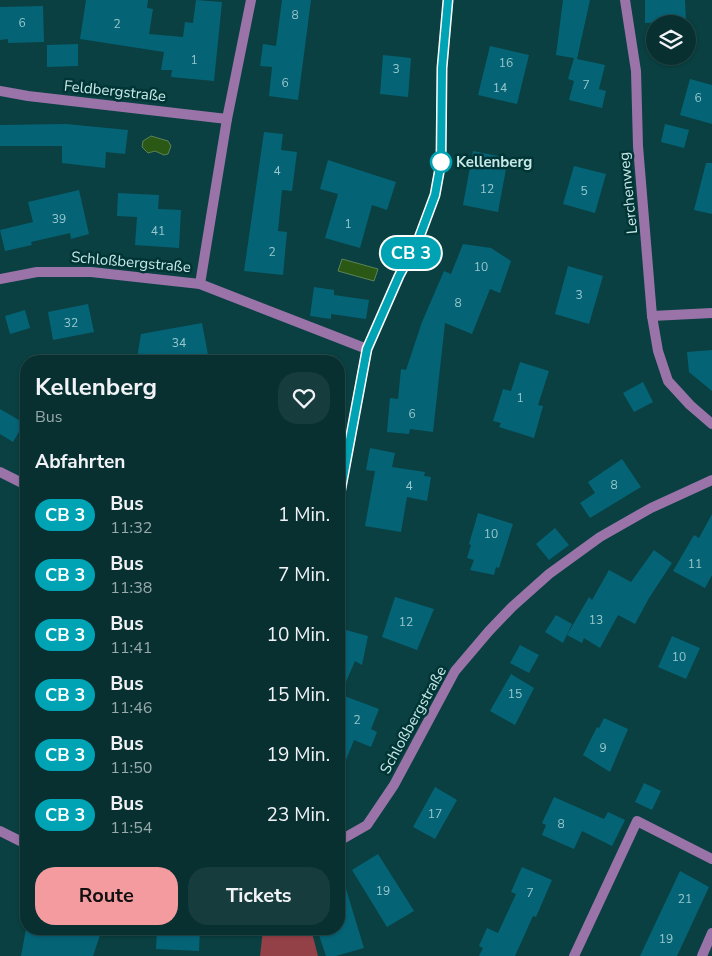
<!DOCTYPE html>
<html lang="de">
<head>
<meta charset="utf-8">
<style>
  :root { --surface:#083031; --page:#163c3d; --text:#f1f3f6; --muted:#98a9ab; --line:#294b4d; --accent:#f49b9f }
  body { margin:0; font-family:"Nunito Sans",sans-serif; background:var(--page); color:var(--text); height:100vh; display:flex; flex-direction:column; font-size:19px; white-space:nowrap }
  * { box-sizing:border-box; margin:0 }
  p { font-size:16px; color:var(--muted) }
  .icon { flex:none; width:28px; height:28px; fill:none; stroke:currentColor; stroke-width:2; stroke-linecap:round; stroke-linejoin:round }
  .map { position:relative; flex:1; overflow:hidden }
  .side { position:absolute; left:20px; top:355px; width:325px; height:580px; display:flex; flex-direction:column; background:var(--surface); border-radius:20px; box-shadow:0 1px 4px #0004,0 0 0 1px var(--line) }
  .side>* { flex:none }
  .badge { padding:0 10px; border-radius:16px; font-size:18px; line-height:32px }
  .tools { position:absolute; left:646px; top:15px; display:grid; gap:10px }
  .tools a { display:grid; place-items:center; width:50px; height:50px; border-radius:50%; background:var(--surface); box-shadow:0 1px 4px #0004,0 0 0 1px var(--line); font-size:25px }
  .map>.badge { position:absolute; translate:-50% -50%; box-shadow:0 0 0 2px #fff }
  h2 { padding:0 15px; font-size:19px; line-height:45px }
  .round { display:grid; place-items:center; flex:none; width:52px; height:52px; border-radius:20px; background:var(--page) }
  .summary { display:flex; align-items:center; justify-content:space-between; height:85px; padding:0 15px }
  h1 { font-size:24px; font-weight:700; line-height:38px }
  .primary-button { display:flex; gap:10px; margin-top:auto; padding:10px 15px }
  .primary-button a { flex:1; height:58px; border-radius:20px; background:var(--accent); color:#111; font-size:20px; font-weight:700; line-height:58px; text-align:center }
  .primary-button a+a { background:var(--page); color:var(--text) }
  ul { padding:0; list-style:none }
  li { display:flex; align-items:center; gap:15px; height:60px; padding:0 15px }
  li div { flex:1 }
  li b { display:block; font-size:19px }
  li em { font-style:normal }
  li .badge { min-width:55px; font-weight:700; text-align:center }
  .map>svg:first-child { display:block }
  .green { fill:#934047 }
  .water { fill:#2c5815; stroke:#5b8354 }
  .building { fill:#056376 }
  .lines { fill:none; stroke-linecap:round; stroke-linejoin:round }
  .street { stroke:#9a74a8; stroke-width:10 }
  .line-casing { stroke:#fff; stroke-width:11 }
  .line { stroke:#00a3b4; stroke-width:8 }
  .stop-dot { fill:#fff; stroke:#00a3b4; stroke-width:2.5 }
  .labels { text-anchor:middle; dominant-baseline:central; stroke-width:5; stroke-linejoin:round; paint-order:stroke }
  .number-label { font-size:12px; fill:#98c7cc }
  .street-label { font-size:15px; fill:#c9e8e8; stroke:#003536 }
  .stop-label { font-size:15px; font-weight:bold; fill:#c9e8e8; stroke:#003536; text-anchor:start }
</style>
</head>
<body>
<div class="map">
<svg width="712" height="956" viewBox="0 0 712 956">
  <rect width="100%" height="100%" fill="#0a4041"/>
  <polygon class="green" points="263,929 311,929 318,956 260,956"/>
  <g class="water">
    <polygon points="151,136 168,141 171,146 168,154 164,155 155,151 148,153 142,147 143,141"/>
    <polygon points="342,259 378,269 374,281 338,271"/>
  </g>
  <g class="building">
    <polygon points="86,0 148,0 147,8 153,9 149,34 183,37 185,22 193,23 196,0 222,2 214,81 171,77 172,70 161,70 164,52 80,39"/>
    <polygon points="282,0 311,0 298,100 269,96 272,67 260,66 263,44 276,46"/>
    <polygon points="563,0 590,0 577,59 605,65 599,89 606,91 602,108 569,100 574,81 568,79 574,58 556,55"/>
    <polygon points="645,0 685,0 686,21 645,23"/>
    <polygon points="43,6 44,42 8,43 8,39 0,40 0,7"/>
    <polygon points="78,44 78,66 47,67 47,45"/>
    <polygon points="490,46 529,55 517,104 478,95"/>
    <polygon points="383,55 411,58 408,97 380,94"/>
    <polygon points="690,79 712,85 712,124 680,115"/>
    <polygon points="66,124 128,130 125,154 106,152 105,168 62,163 62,146 0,146 0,125"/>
    <polygon points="665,124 689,130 684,148 661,142"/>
    <polygon points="264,132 283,134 281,150 297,152 292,191 282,190 278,231 287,232 283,275 244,271"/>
    <polygon points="473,151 508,158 498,212 463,205"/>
    <polygon points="328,160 396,182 387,210 372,205 360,248 325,238 338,194 320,189"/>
    <polygon points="706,163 712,163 712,214 694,210"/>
    <polygon points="574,166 606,174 595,213 563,204"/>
    <polygon points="79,190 89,234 71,239 70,233 31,242 32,245 5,251 0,230 33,222 28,202"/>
    <polygon points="118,193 159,195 158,209 181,210 179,248 135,245 137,217 117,216"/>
    <polygon points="463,244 491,248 511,261 500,293 490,289 472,334 445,323 433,432 410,429 409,434 387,432 390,398 398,399 401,369 406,370 422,322 444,271 451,274"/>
    <polygon points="568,266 603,276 589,324 555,314"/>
    <polygon points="314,287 334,290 334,295 369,300 366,319 331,314 331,319 310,316"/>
    <polygon points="88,304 94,332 53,340 48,312"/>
    <polygon points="25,310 30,328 10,334 5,316"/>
    <polygon points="202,323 209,360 160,361 159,354 137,358 141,334"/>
    <polygon points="712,350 712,391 689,372 687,352"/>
    <polygon points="520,362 549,371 538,405 543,406 534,438 499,427 501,423 493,421 503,389 511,391"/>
    <polygon points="643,382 653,402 634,412 623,393"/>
    <polygon points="0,409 24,423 13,442 0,434"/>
    <polygon points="370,448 395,453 392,467 425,472 424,476 431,477 427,501 407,497 401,532 365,526 375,471 366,470"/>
    <polygon points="622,459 641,487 590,518 580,503 595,493 588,482"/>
    <polygon points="478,513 513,524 499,568 496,567 494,575 470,570 474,560 467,558 471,545 469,544"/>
    <polygon points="712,514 712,575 705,588 673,571 694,535 699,538"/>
    <polygon points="555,528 569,545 549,560 536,544"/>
    <polygon points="654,550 672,563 649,598 635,624 618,615 600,648 584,638 582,643 567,635 589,597 592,600 609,570 631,582"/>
    <polygon points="395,597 434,609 417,650 382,637"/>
    <polygon points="556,615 572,624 563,643 545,632"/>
    <polygon points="346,630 368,636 362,665 355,661 342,691 339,690 339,672"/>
    <polygon points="672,636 700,648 686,679 658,667"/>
    <polygon points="520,645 539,655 529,673 510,663"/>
    <polygon points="511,674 534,688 515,725 490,711"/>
    <polygon points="339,694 379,709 371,729 377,732 371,747 354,740 340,775"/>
    <polygon points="604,718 628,729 610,772 583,755 597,727 599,728"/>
    <polygon points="644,783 661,791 652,810 635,802"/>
    <polygon points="435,787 457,800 435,839 413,827"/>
    <polygon points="554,797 604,819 608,812 625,820 612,846 582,831 574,849 542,835 546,825 542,823"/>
    <polygon points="378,854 414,911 387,927 352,870"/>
    <polygon points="522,867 552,880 536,917 533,916 515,956 479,956 483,948 479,946 487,928 498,933 516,894 511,892"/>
    <polygon points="680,871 709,887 677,956 640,956"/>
    <polygon points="339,879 343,879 364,948 336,956 326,956 317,929 339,929"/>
    <polygon points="26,929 102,929 93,956 21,956"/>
    <polygon points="157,929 200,929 199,951 156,949"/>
  </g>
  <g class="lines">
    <g class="street">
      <polyline points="625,0 636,71 638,146 652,316 658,351 668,381 690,405 712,424"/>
      <polyline points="0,91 28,96 227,119"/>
      <polyline points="0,279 37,272 91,272 200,284 367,349"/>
      <polyline points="200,284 227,119 251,0"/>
      <polyline points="652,316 712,313"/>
      <polyline points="0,472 26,485"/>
      <polyline points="339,499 367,349 399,276 419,238 435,195 441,162 442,68 448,0"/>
      <polyline points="0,831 26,844"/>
      <polyline points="339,841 367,825 394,785 455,671 489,631 512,607 549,574 600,537 651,508 712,480"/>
      <polyline points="574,956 637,821 712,859"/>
      <polyline points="702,956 712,933"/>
    </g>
  </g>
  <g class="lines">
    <defs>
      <polyline id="line" points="339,499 367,349 399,276 419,238 435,195 441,162 442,68 448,0"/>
    </defs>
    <use href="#line" class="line-casing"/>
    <use href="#line" class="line"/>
  </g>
  <circle class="stop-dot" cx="441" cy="162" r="10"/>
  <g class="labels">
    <g class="number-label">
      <text x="295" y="15">8</text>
      <text x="22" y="23">6</text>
      <text x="117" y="24">2</text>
      <text x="194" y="60">1</text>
      <text x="506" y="63">16</text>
      <text x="396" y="69">3</text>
      <text x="285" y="83">6</text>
      <text x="586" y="85">7</text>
      <text x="500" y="88">14</text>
      <text x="698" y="98">6</text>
      <text x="277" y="171">4</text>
      <text x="487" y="189">12</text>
      <text x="584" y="191">5</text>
      <text x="59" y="219">39</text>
      <text x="348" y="224">1</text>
      <text x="158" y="231">41</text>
      <text x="272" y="252">2</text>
      <text x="481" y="267">10</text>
      <text x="579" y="295">3</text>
      <text x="458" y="303">8</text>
      <text x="71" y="323">32</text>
      <text x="179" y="343">34</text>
      <text x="520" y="398">1</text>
      <text x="412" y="414">6</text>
      <text x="614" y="485">8</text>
      <text x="409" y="486">4</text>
      <text x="491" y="534">10</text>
      <text x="695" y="564">11</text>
      <text x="596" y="620">13</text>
      <text x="406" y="622">12</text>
      <text x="679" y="657">10</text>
      <text x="515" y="694">15</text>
      <text x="357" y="720">2</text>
      <text x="603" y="748">9</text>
      <text x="435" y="814">17</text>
      <text x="561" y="824">8</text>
      <text x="383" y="891">19</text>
      <text x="530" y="893">7</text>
      <text x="685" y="899">21</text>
      <text x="666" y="939">19</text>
    </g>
    <g class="street-label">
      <text transform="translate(115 91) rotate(6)">Feldbergstraße</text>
      <text transform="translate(628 193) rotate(-96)">Lerchenweg</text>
      <text transform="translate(131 262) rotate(5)">Schloßbergstraße</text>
      <text transform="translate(413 720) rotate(-61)">Schloßbergstraße</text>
    </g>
    <g class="stop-label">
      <text x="456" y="162">Kellenberg</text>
    </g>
  </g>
</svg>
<div class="tools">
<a><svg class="icon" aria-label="layers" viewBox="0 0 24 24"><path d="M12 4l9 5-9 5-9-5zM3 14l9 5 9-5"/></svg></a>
</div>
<b class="badge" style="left:411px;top:253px;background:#00a3b4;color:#fff">CB 3</b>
<section class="side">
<div class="summary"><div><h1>Kellenberg</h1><p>Bus</p></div><a class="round"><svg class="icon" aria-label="heart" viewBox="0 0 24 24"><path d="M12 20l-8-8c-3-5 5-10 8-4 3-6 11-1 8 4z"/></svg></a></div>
<h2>Abfahrten</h2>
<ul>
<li><span class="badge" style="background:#00a3b4;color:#fff">CB 3</span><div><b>Bus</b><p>11:32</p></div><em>1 Min.</em></li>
<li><span class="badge" style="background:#00a3b4;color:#fff">CB 3</span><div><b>Bus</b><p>11:38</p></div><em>7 Min.</em></li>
<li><span class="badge" style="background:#00a3b4;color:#fff">CB 3</span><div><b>Bus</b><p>11:41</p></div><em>10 Min.</em></li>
<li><span class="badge" style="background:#00a3b4;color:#fff">CB 3</span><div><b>Bus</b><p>11:46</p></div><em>15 Min.</em></li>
<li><span class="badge" style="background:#00a3b4;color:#fff">CB 3</span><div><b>Bus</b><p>11:50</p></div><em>19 Min.</em></li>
<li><span class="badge" style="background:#00a3b4;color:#fff">CB 3</span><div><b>Bus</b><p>11:54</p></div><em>23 Min.</em></li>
</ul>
<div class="primary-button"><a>Route</a><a>Tickets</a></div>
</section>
</div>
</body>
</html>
